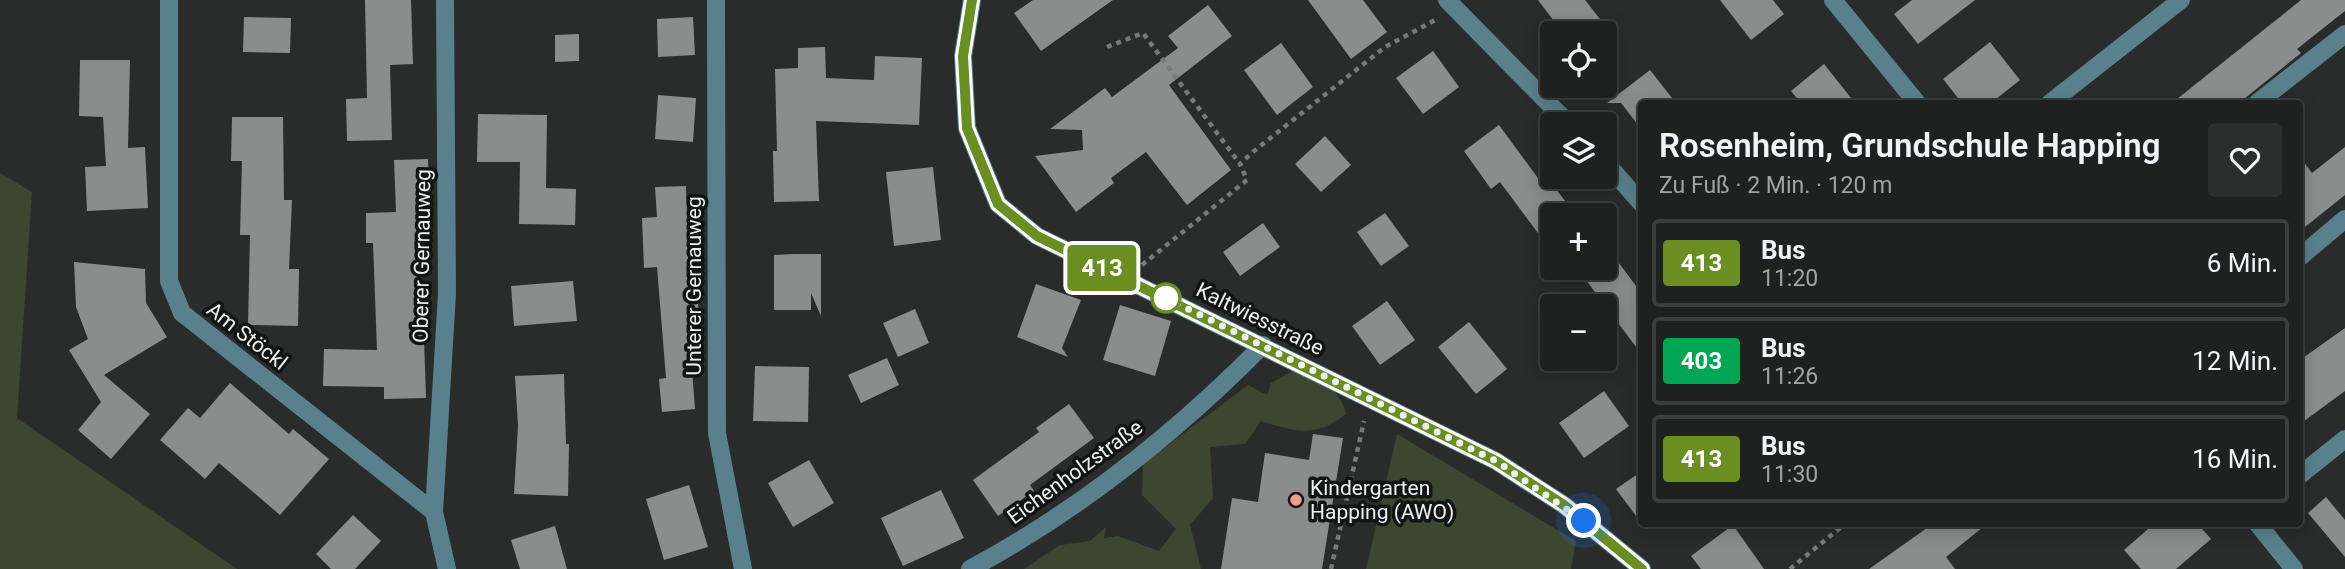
<!DOCTYPE html>
<html lang="de">
<head>
<meta charset="utf-8">
<style>
  :root { --surface:#1f2120; --page:#2c2e2d; --text:#f1f3f6; --muted:#a1a3a5; --line:#3c3e3e }
  body { margin:0; font-family:Roboto,sans-serif; background:var(--page); color:var(--text); height:100vh; display:flex; flex-direction:column; font-size:26px; white-space:nowrap }
  * { box-sizing:border-box; margin:0 }
  p { font-size:23px; color:var(--muted) }
  .icon { flex:none; width:38px; height:38px; fill:none; stroke:currentColor; stroke-width:2; stroke-linecap:round; stroke-linejoin:round }
  .map { position:relative; flex:1; overflow:hidden }
  .sheet { position:absolute; left:1638px; top:100px; width:665px; height:427px; display:flex; flex-direction:column; background:var(--surface); border-radius:7px; box-shadow:0 4px 18px #0003,0 0 0 2px var(--line) }
  .sheet>* { flex:none }
  .badge { padding:0 14px; border-radius:5px; font-size:24px; line-height:46px }
  .tools { position:absolute; left:1540px; top:21px; display:grid; gap:14px }
  .tools a { display:grid; place-items:center; width:77px; height:77px; border-radius:7px; background:var(--surface); box-shadow:0 4px 18px #0003,0 0 0 2px var(--line); font-size:35px }
  .you { position:absolute; width:35px; height:35px; margin:-18px; border:5px solid #fff; border-radius:50%; background:#1a73e8; box-shadow:0 0 0 10px #1a73e833 }
  .map>.badge { position:absolute; translate:-50% -50%; box-shadow:0 0 0 4px #fff }
  .round { display:grid; place-items:center; flex:none; width:74px; height:74px; border-radius:7px; background:var(--page) }
  .summary { display:flex; align-items:center; justify-content:space-between; height:119px; padding:0 21px }
  h1 { font-size:33px; font-weight:600; line-height:52px }
  ul { padding:0; list-style:none }
  li { display:flex; align-items:center; gap:21px; height:88px; margin:0 14px 10px; padding:0 7px; border:4px solid var(--line); border-radius:7px }
  li div { flex:1 }
  li b { display:block; font-size:26px }
  li em { font-style:normal }
  li .badge { min-width:77px; font-weight:700; text-align:center }
  .map>svg:first-child { display:block }
  .green { fill:#3d4730 }
  .building { fill:#8a8d8b }
  .lines { fill:none; stroke-linecap:round; stroke-linejoin:round }
  .path { stroke:#777a79; stroke-width:4.5; stroke-dasharray:5 5; stroke-linecap:butt }
  .minor { stroke:#59818d; stroke-width:18 }
  .line-casing { stroke:#fff; stroke-width:16 }
  .line { stroke:#6b8e23; stroke-width:10 }
  .walk { stroke:#eef0f0; stroke-width:7; stroke-dasharray:0 12.6 }
  .stop-dot { fill:#fff; stroke:#6b8e23; stroke-width:3.5 }
  .poi-dot { fill:#f49e88; stroke:#131414; stroke-width:2.5 }
  .labels { text-anchor:middle; dominant-baseline:central; stroke-width:7; stroke-linejoin:round; paint-order:stroke }
  .street-label { font-size:21px; fill:#eef0f0; stroke:#131414 }
  .poi-label { font-size:21px; fill:#eef0f0; stroke:#131414; text-anchor:start }
</style>
</head>
<body>
<div class="map">
<svg width="2345" height="569" viewBox="0 0 2345 569">
  <rect width="100%" height="100%" fill="#292c2b"/>
  <g class="green">
    <polygon points="0,173 32,192 17,418 237,569 0,569"/>
    <path d="M1293 371C1318 382 1340 385 1346 414 1315 438 1296 432 1261 421L1245 444 1210 447 1213 498 1190 525 1201 569H1024L1060 545 1090 541 1106 527 1104 538 1118 536 1159 551 1176 529 1142 495 1143 464 1248 385 1267 395 1271 383Z"/>
    <polygon points="1397,434 1576,541 1571,569 1366,569"/>
  </g>
  <g class="building">
    <polygon points="365,0 411,0 413,64 390,65 392,140 347,141 346,99 367,98"/>
    <polygon points="1033,0 1113,0 1041,51 1014,13"/>
    <polygon points="1308,0 1363,0 1387,32 1351,59"/>
    <polygon points="1538,0 1585,0 1611,33 1563,33"/>
    <polygon points="1720,0 1773,0 1784,14 1751,40"/>
    <polygon points="1912,0 1975,0 1918,44 1894,14"/>
    <polygon points="2301,0 2345,0 2345,11 2297,49 2301,53 2239,103 2172,103"/>
    <polygon points="1208,5 1232,36 1169,85 1231,170 1187,205 1146,152 1111,178 1114,183 1076,212 1035,156 1083,150 1082,130 1050,129 1105,88 1112,97 1178,48 1168,36"/>
    <polygon points="244,17 291,18 290,53 243,52"/>
    <polygon points="693,17 695,55 658,57 657,19"/>
    <polygon points="579,34 579,61 555,62 555,35"/>
    <polygon points="1990,42 2020,80 1991,103 1962,103 1943,79"/>
    <polygon points="1281,43 1313,87 1277,115 1244,70"/>
    <polygon points="825,47 826,78 874,80 875,56 922,58 919,125 816,121 819,201 774,202 773,151 777,151 775,69 798,68 798,48"/>
    <polygon points="1433,51 1459,87 1423,114 1396,78"/>
    <polygon points="80,60 130,60 128,148 145,147 148,208 87,211 85,167 106,166 103,117 79,116"/>
    <polygon points="1824,64 1855,103 1801,103 1791,91"/>
    <polygon points="1650,70 1676,103 1642,103 1642,130 1621,103 1607,103"/>
    <polygon points="658,95 696,98 693,142 655,139"/>
    <polygon points="478,114 547,115 546,188 576,189 575,225 519,224 520,162 477,162"/>
    <polygon points="232,117 283,117 284,200 292,200 289,269 299,269 298,326 248,325 250,235 240,235 242,161 231,161"/>
    <polygon points="1499,125 1546,189 1552,184 1576,215 1552,215 1552,252 1500,182 1491,189 1464,151"/>
    <polygon points="1325,136 1351,165 1321,192 1295,164"/>
    <polygon points="2345,147 2345,195 2300,231 2300,157 2312,173"/>
    <polygon points="428,159 429,190 419,190 426,398 384,399 384,387 323,386 324,349 377,350 373,243 366,243 366,213 396,212 394,160"/>
    <polygon points="933,167 941,240 894,246 886,172"/>
    <polygon points="686,186 690,303 698,302 701,343 690,343 695,409 662,412 659,379 666,378 657,267 644,268 642,218 657,217 655,187"/>
    <polygon points="1385,213 1409,246 1381,266 1357,232"/>
    <polygon points="1263,223 1280,247 1240,276 1223,252"/>
    <polygon points="794,254 821,254 821,316 811,293 811,310 774,310 774,255"/>
    <polygon points="1613,255 1642,294 1642,355 1583,276 1595,268 1605,268 1605,260"/>
    <polygon points="74,262 145,269 146,303 167,337 104,375 150,414 111,459 78,430 101,402 69,350 88,339 76,307"/>
    <polygon points="573,281 577,321 514,326 511,286"/>
    <polygon points="1036,284 1081,300 1062,348 1068,357 1017,337"/>
    <polygon points="1387,301 1415,340 1380,365 1352,326"/>
    <polygon points="1120,305 1171,321 1155,376 1103,360"/>
    <polygon points="915,309 929,343 898,357 883,323"/>
    <polygon points="1469,322 1507,369 1476,394 1438,347"/>
    <polygon points="2345,328 2345,391 2300,424 2300,360"/>
    <polygon points="887,358 899,385 861,403 848,375"/>
    <polygon points="755,366 809,367 808,422 753,421"/>
    <polygon points="564,374 566,444 569,444 568,496 514,494 518,426 515,376"/>
    <polygon points="230,383 289,434 293,429 329,459 280,515 219,463 205,479 160,440 188,408 200,418"/>
    <polygon points="1604,391 1629,426 1584,458 1559,423"/>
    <polygon points="1069,404 1094,438 1030,485 1034,491 998,516 973,480 1039,432 1036,428"/>
    <polygon points="1313,434 1343,438 1322,569 1221,569 1232,498 1258,502 1265,453 1309,460"/>
    <polygon points="809,460 834,503 793,527 768,483"/>
    <polygon points="1642,471 1642,524 1616,489"/>
    <polygon points="689,485 708,547 664,560 646,499"/>
    <polygon points="941,490 964,538 903,566 881,518"/>
    <polygon points="2326,497 2345,520 2345,557 2308,513"/>
    <polygon points="353,515 381,541 355,569 331,569 316,554"/>
    <polygon points="1934,523 1988,523 1946,557 1955,569 1869,569"/>
    <polygon points="2155,523 2197,523 2211,539 2176,569 2141,569 2124,550"/>
    <polygon points="1733,525 1764,569 1701,569 1691,556"/>
    <polygon points="555,526 567,569 520,569 511,540"/>
  </g>
  <g class="lines">
    <g class="path">
      <polyline points="1107,47 1143,33 1240,164"/>
      <polyline points="1142,265 1247,180 1240,164 1254,151 1385,47 1437,19"/>
      <polyline points="1331,569 1364,421"/>
      <polyline points="1790,569 1846,523"/>
    </g>
    <g class="minor">
      <polyline points="169,0 169,281 182,313 434,512"/>
      <polyline points="445,0 447,293 434,512 447,569"/>
      <polyline points="716,0 717,433 743,569"/>
      <polyline points="972,0 963,56 967,128 998,204 1037,236 1496,461 1564,505 1642,569"/>
      <polyline points="1447,0 1569,124"/>
      <polyline points="1833,0 1917,103"/>
      <polyline points="2050,103 2181,0"/>
      <polyline points="2257,103 2345,34"/>
      <polyline points="1605,162 1642,204"/>
      <polyline points="2300,257 2345,219"/>
      <polyline points="2300,475 2345,439"/>
      <polyline points="2257,523 2294,569"/>
      <path d="M970 569C1078 511 1177 432 1263 345"/>
    </g>
  </g>
  <g class="lines">
    <defs>
      <polyline id="line" points="972,0 963,56 967,128 998,204 1037,236 1496,461 1564,505 1642,569"/>
    </defs>
    <use href="#line" class="line-casing"/>
    <use href="#line" class="line"/>
    <polyline class="walk" points="1166,298 1496,461 1584,521"/>
  </g>
  <circle class="stop-dot" cx="1166" cy="298" r="14"/>
  <circle class="poi-dot" cx="1296" cy="500" r="7"/>
  <g class="labels">
    <g class="street-label">
      <text transform="translate(422 256) rotate(-89)">Oberer Gernauweg</text>
      <text transform="translate(694 286) rotate(-90)">Unterer Gernauweg</text>
      <text transform="translate(1260 319) rotate(26)">Kaltwiesstraße</text>
      <text transform="translate(247 336) rotate(38)">Am Stöckl</text>
      <text transform="translate(1075 472) rotate(-36)">Eichenholzstraße</text>
    </g>
    <g class="poi-label">
      <text x="1310" y="488">Kindergarten<tspan x="1310" dy="24">Happing (AWO)</tspan></text>
    </g>
  </g>
</svg>
<div class="tools">
<a><svg class="icon" aria-label="locate" viewBox="0 0 24 24"><circle cx="12" cy="12" r="6"/><path d="M12 2v4M12 18v4M2 12h4M18 12h4"/></svg></a>
<a><svg class="icon" aria-label="layers" viewBox="0 0 24 24"><path d="M12 4l9 5-9 5-9-5zM3 14l9 5 9-5"/></svg></a>
<a>+</a>
<a>−</a>
</div>
<div class="you" style="left:1584px;top:521px"></div>
<b class="badge" style="left:1102px;top:268px;background:#6b8e23;color:#fff">413</b>
<section class="sheet">
<div class="summary"><div><h1>Rosenheim, Grundschule Happing</h1><p>Zu Fuß · 2 Min. · 120 m</p></div><a class="round"><svg class="icon" aria-label="heart" viewBox="0 0 24 24"><path d="M12 20l-8-8c-3-5 5-10 8-4 3-6 11-1 8 4z"/></svg></a></div>
<ul>
<li><span class="badge" style="background:#6b8e23;color:#fff">413</span><div><b>Bus</b><p>11:20</p></div><em>6 Min.</em></li>
<li><span class="badge" style="background:#00a651;color:#fff">403</span><div><b>Bus</b><p>11:26</p></div><em>12 Min.</em></li>
<li><span class="badge" style="background:#6b8e23;color:#fff">413</span><div><b>Bus</b><p>11:30</p></div><em>16 Min.</em></li>
</ul>
</section>
</div>
</body>
</html>
